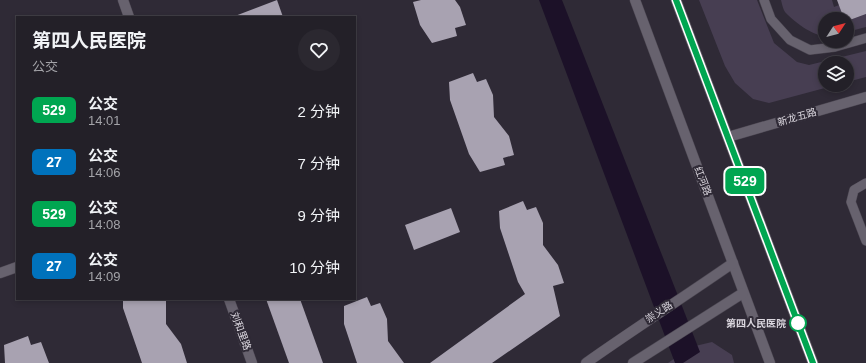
<!DOCTYPE html>
<html lang="zh">
<head>
<meta charset="utf-8">
<style>
  :root { --surface:#232028; --page:#2b2830; --text:#f1f3f6; --muted:#a3a3a8; --line:#403e45 }
  body { margin:0; font-family:Arial,"Noto Sans SC",sans-serif; background:var(--page); color:var(--text); height:100vh; display:flex; flex-direction:column; font-size:15px; white-space:nowrap }
  * { box-sizing:border-box; margin:0 }
  p { font-size:13px; color:var(--muted) }
  .icon { flex:none; width:22px; height:22px; fill:none; stroke:currentColor; stroke-width:2; stroke-linecap:round; stroke-linejoin:round }
  .map { position:relative; flex:1; overflow:hidden }
  .sheet { position:absolute; left:16px; top:16px; width:340px; height:284px; display:flex; flex-direction:column; background:var(--surface); border-radius:0px; box-shadow:0 2px 6px #0003,0 0 0 1px var(--line) }
  .sheet>* { flex:none }
  .badge { padding:0 8px; border-radius:6px; font-size:14px; line-height:26px }
  .needle { width:26px; rotate:54deg }
  .buttons { position:absolute; left:818px; top:12px; display:grid; gap:8px }
  .buttons a { display:grid; place-items:center; width:36px; height:36px; border-radius:50%; background:var(--surface); box-shadow:0 2px 6px #0003,0 0 0 1px var(--line); font-size:20px }
  .map>.badge { position:absolute; translate:-50% -50%; box-shadow:0 0 0 2px #fff }
  .round { display:grid; place-items:center; flex:none; width:42px; height:42px; border-radius:21px; background:var(--page) }
  .head { display:flex; align-items:center; justify-content:space-between; height:68px; padding:0 16px }
  h1 { font-size:19px; font-weight:700; line-height:30px }
  ul { padding:0; list-style:none }
  li { display:flex; align-items:center; gap:12px; height:52px; padding:0 16px }
  li div { flex:1 }
  li b { display:block; font-size:15px }
  li em { font-style:normal }
  li .badge { min-width:44px; font-weight:700; text-align:center }
  .map>svg:first-child { display:block }
  .green { fill:#473e52 }
  .water { fill:#1c1128 }
  .building { fill:#a8a2b1 }
  .lines { fill:none; stroke-linecap:round; stroke-linejoin:round }
  .service-casing { stroke:#4b4651; stroke-width:10 }
  .minor-casing { stroke:#4b4651; stroke-width:11 }
  .tertiary-casing { stroke:#4b4651; stroke-width:11 }
  .service { stroke:#67626e; stroke-width:9 }
  .minor { stroke:#67626e; stroke-width:10 }
  .tertiary { stroke:#67626e; stroke-width:10 }
  .line-casing { stroke:#fff; stroke-width:9 }
  .line { stroke:#00a651; stroke-width:6 }
  .stop-dot { fill:#fff; stroke:#00a651; stroke-width:2 }
  .labels { text-anchor:middle; dominant-baseline:central; stroke-width:4; stroke-linejoin:round; paint-order:stroke }
  .street-label { font-size:10px; fill:#dbd7df; stroke:#2f2a36 }
  .stop-label { font-size:10px; font-weight:bold; fill:#dbd7df; stroke:#2f2a36; text-anchor:end }
</style>
</head>
<body>
<div class="map">
<svg width="866" height="363" viewBox="0 0 866 363">
  <rect width="100%" height="100%" fill="#2f2a36"/>
  <g class="green">
    <polygon points="699,0 757,0 774,43 797,62 809,65 866,51 866,77 847,82 847,63 825,63 825,85 836,85 769,103 753,99 735,83 725,66"/>
    <path d="M781 0H832L834 7 839 5 844 19H825V36C813 36 793 21 785 12 783 9 782 4 781 0Z"/>
    <polygon points="866,14 866,27 847,32 847,21"/>
    <polygon points="712,342 732,355 734,363 668,363 691,347"/>
  </g>
  <polygon class="water" points="539,0 562,0 700,352 683,363 675,363"/>
  <g class="building">
    <polygon points="277,0 283,17 236,17 235,16"/>
    <polygon points="421,0 455,0 460,7 466,25 455,28 457,36 432,43 420,25 413,2"/>
    <polygon points="837,0 866,0 866,14 847,21 847,19 844,19"/>
    <polygon points="473,73 477,82 486,79 493,95 494,117 509,136 514,155 503,158 505,165 480,172 469,154 450,100 449,82"/>
    <polygon points="523,201 527,210 536,207 543,223 543,245 558,265 564,283 553,286 560,316 492,363 430,363 525,294 518,282 500,228 499,211"/>
    <polygon points="451,208 460,232 414,250 405,225"/>
    <polygon points="367,297 371,306 380,303 387,319 388,341 404,363 357,363 344,324 344,306"/>
    <polygon points="123,299 166,299 166,324 181,344 187,363 142,363 123,308"/>
    <polygon points="266,299 300,299 323,363 289,363"/>
    <polygon points="28,336 31,345 41,342 49,363 5,363 4,345"/>
  </g>
  <g class="lines">
    <defs>
      <g id="service">
        <polyline points="764,0 771,19 790,40 810,50 835,47 866,38"/>
        <polyline points="866,183 854,190 851,202 866,241"/>
      </g>
      <g id="minor">
        <polyline points="123,0 129,17"/>
        <polyline points="728,137 866,97"/>
        <polyline points="0,273 17,267"/>
        <polyline points="229,299 252,363"/>
      </g>
      <g id="tertiary">
        <polyline points="635,0 770,363"/>
        <polyline points="676,0 813,363"/>
        <path d="M586 363C634 329 684 297 733 263"/>
        <polyline points="633,363 743,293"/>
      </g>
    </defs>
    <use href="#service" class="service-casing"/>
    <use href="#minor" class="minor-casing"/>
    <use href="#tertiary" class="tertiary-casing"/>
    <use href="#service" class="service"/>
    <use href="#minor" class="minor"/>
    <use href="#tertiary" class="tertiary"/>
  </g>
  <g class="lines">
    <defs>
      <polyline id="line" points="676,0 813,363"/>
    </defs>
    <use href="#line" class="line-casing"/>
    <use href="#line" class="line"/>
  </g>
  <circle class="stop-dot" cx="798" cy="323" r="8"/>
  <g class="labels">
    <g class="street-label">
      <text transform="translate(797 117) rotate(-16)">新龙五路</text>
      <text transform="translate(703 181) rotate(69)">红河路</text>
      <text transform="translate(659 312) rotate(-33)">崇义路</text>
      <text transform="translate(241 331) rotate(70)">刘和里路</text>
    </g>
    <g class="stop-label">
      <text x="786" y="323">第四人民医院</text>
    </g>
  </g>
</svg>
<div class="buttons">
<a><svg class="needle" viewBox="-14 -14 28 28"><path d="M0-13l5 13h-10z" fill="#e53935"/><path d="M0 13l5-13h-10z" fill="#a3a3a8"/></svg></a>
<a><svg class="icon" aria-label="layers" viewBox="0 0 24 24"><path d="M12 4l9 5-9 5-9-5zM3 14l9 5 9-5"/></svg></a>
</div>
<b class="badge" style="left:745px;top:181px;background:#00a651;color:#fff">529</b>
<section class="sheet">
<div class="head"><div><h1>第四人民医院</h1><p>公交</p></div><a class="round"><svg class="icon" aria-label="heart" viewBox="0 0 24 24"><path d="M12 20l-8-8c-3-5 5-10 8-4 3-6 11-1 8 4z"/></svg></a></div>
<ul>
<li><span class="badge" style="background:#00a651;color:#fff">529</span><div><b>公交</b><p>14:01</p></div><em>2 分钟</em></li>
<li><span class="badge" style="background:#0072bc;color:#fff">27</span><div><b>公交</b><p>14:06</p></div><em>7 分钟</em></li>
<li><span class="badge" style="background:#00a651;color:#fff">529</span><div><b>公交</b><p>14:08</p></div><em>9 分钟</em></li>
<li><span class="badge" style="background:#0072bc;color:#fff">27</span><div><b>公交</b><p>14:09</p></div><em>10 分钟</em></li>
</ul>
</section>
</div>
</body>
</html>
